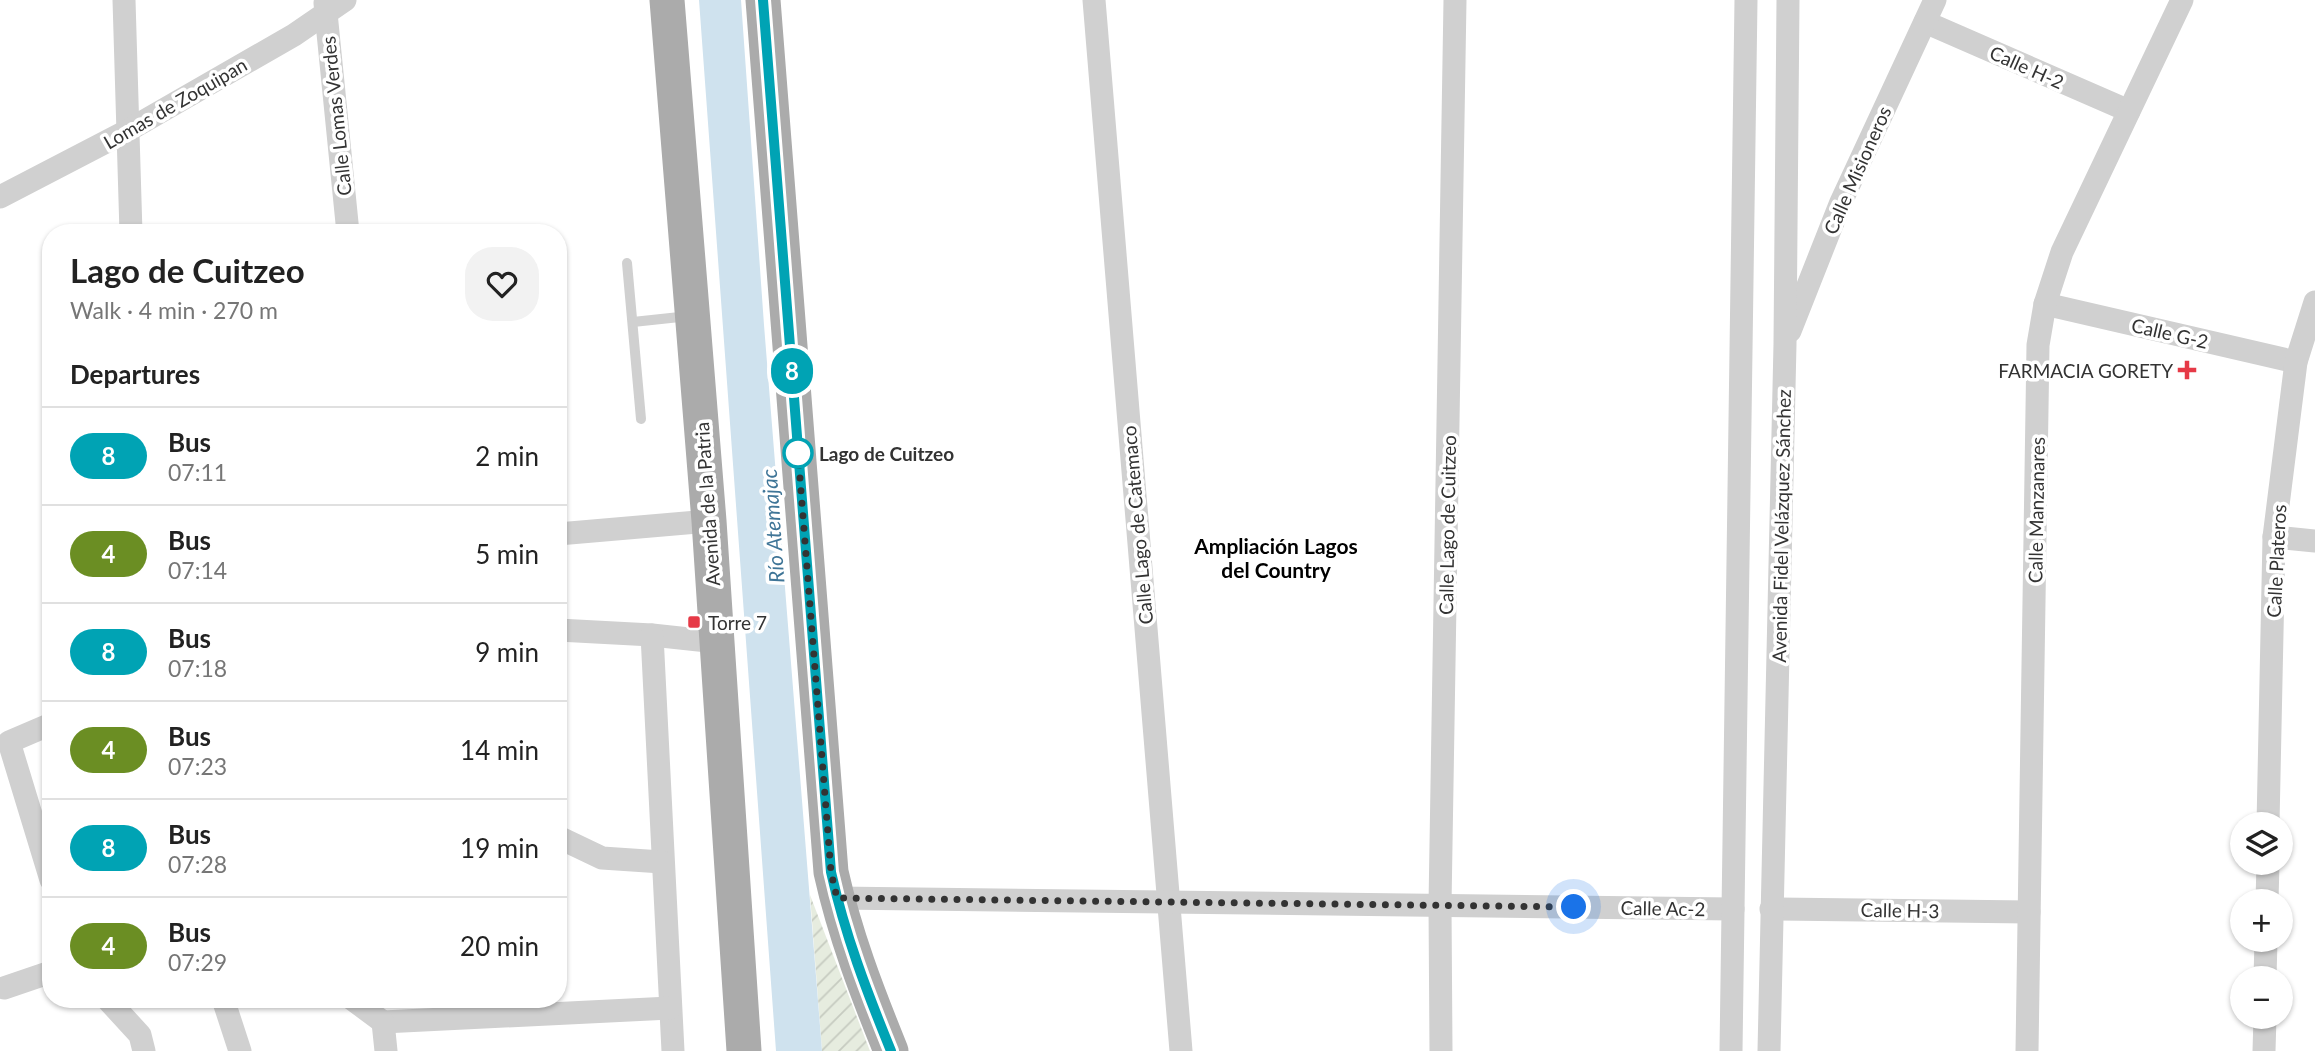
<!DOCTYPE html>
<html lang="en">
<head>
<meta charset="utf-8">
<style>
  :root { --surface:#fff; --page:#f2f2f2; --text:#222; --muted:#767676; --line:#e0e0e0 }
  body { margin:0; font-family:Lato,sans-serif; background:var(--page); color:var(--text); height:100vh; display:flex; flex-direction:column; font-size:26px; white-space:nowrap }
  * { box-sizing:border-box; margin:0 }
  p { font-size:23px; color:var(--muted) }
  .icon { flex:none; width:38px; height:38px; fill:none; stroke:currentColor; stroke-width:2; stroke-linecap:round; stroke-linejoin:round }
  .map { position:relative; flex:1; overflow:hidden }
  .drawer { position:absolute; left:42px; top:224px; width:525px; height:784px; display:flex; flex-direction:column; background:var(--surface); border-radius:28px; box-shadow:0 2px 5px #0004 }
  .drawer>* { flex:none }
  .badge { padding:0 14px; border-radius:23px; font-size:24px; line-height:46px }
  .tools { position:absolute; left:2230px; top:812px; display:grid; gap:14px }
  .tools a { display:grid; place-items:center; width:63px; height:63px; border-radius:50%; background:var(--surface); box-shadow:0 2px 5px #0004; font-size:35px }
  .you { position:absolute; width:35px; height:35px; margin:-18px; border:5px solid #fff; border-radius:50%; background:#1a73e8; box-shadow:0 0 0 10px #1a73e833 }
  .map>.badge { position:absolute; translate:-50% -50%; box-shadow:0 0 0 4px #fff }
  h2 { padding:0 28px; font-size:26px; line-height:63px }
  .round { display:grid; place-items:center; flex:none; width:74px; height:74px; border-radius:28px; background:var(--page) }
  .headline { display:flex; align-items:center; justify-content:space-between; height:119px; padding:0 28px }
  h1 { font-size:33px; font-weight:700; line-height:52px }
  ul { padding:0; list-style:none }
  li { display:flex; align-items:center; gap:21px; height:98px; padding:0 28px; border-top:2px solid var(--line) }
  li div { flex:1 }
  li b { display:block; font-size:26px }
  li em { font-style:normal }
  li .badge { min-width:77px; font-weight:700; text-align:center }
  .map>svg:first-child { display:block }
  .garden { fill:url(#garden-furrows) }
  .water { fill:#cfe2ee }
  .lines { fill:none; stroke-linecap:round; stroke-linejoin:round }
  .lane { stroke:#d0d0d0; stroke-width:10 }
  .street { stroke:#d0d0d0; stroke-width:23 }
  .primary { stroke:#ababab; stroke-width:35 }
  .line-casing { stroke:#fff; stroke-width:16 }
  .line { stroke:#00a3b4; stroke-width:10 }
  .walk { stroke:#333; stroke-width:7; stroke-dasharray:0 12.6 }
  .poi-dot { fill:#e63946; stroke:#fff; stroke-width:2.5 }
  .stop-dot { fill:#fff; stroke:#00a3b4; stroke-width:3.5 }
  .labels { text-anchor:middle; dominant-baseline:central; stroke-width:7; stroke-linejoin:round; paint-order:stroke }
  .street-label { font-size:19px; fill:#333; stroke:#fff }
  .poi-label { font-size:19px; fill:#333; stroke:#fff; text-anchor:end }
  .stop-label { font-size:19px; font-weight:bold; fill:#333; stroke:#fff; text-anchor:start }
  .water-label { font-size:21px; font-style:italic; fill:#3f7597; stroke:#fff }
  .neighbourhood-label { font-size:21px; font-weight:bold; fill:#000; stroke:#fff }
</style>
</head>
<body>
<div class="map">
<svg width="2315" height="1051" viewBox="0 0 2315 1051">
  <defs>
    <pattern id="garden-furrows" width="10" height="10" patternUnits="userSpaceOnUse" patternTransform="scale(1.75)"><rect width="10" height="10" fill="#e6ecdf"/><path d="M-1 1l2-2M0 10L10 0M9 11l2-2" fill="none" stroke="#c6cbc0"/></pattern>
  </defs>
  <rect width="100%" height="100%" fill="#fff"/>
  <polygon class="garden" points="810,895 870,1051 822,1051"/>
  <polygon class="water" points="699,0 741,0 764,325 822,1051 776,1051"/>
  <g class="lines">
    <g class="lane">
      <polyline points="627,263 641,419"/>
      <polyline points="633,322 689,316"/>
    </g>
    <g class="street">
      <polyline points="124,0 131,233"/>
      <polyline points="1094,0 1181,1051"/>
      <polyline points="325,3 348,233"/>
      <polyline points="1925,22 2129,111"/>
      <polyline points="0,197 127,131 294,35 345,0"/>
      <polyline points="2045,304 2296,362"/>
      <polyline points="1790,331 1841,202 1935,0"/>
      <polyline points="558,534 709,521"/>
      <polyline points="2274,537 2315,541"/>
      <polyline points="558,630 652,635 717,642"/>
      <polyline points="652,635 673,1051"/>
      <polyline points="51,724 9,742 51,880"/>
      <polyline points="2268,824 2274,537 2296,362 2315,302"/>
      <polyline points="558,837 602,858 662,862"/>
      <polyline points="837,898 1733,909"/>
      <polyline points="2267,901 2268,863"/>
      <polyline points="1771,909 2029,912"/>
      <polyline points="2265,978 2266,940"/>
      <polyline points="4,988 51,972"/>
      <polyline points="107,999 140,1035 144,1051"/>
      <polyline points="223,999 240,1051"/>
      <polyline points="352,999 383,1022 670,1008"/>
      <polyline points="383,1022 386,1051"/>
      <polyline points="1441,1051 1440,905 1455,0"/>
      <polyline points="1731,1051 1746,0"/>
      <polyline points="1769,1051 1785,344 1788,0"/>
      <polyline points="2027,1051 2038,345 2045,304 2062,252 2182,0"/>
      <polyline points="2264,1051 2265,1017"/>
    </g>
    <g class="primary">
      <polyline points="667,0 709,521 744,1051"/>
      <path d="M763 0 831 872C845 935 867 992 891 1051"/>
    </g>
  </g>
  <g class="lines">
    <defs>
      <path id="line" d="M763 0 831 872C845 935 867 992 891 1051"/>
    </defs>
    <use href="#line" class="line-casing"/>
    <use href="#line" class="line"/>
    <polyline class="walk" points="798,453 831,872 837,898 1574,907"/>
  </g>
  <g class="poi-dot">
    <path d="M2183.5 359.5h7v7h7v7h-7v7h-7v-7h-7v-7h7z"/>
    <rect x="687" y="615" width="14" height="14" rx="3.5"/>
  </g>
  <circle class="stop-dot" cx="798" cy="453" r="14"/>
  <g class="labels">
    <g class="street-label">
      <text transform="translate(2027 67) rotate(24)">Calle H-2</text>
      <text transform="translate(175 103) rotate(-30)">Lomas de Zoquipan</text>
      <text transform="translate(336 116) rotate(-96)">Calle Lomas Verdes</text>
      <text transform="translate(1857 170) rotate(-66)">Calle Misioneros</text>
      <text transform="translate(2170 333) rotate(13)">Calle G-2</text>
      <text transform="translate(707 504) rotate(-94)">Avenida de la Patria</text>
      <text transform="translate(2036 510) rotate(-89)">Calle Manzanares</text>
      <text transform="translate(1137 525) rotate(-95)">Calle Lago de Catemaco</text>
      <text transform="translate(1447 525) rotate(-89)">Calle Lago de Cuitzeo</text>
      <text transform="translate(1781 526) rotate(-89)">Avenida Fidel Velázquez Sánchez</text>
      <text transform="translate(2276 561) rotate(-87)">Calle Plateros</text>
      <text transform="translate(1663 908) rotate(1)">Calle Ac-2</text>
      <text transform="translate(1900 910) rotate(1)">Calle H-3</text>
    </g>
    <g class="poi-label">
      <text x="2173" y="370">FARMACIA GORETY</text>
      <text x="708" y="622" text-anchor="start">Torre 7</text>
    </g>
    <g class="stop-label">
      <text x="819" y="453">Lago de Cuitzeo</text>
    </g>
    <g class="water-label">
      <text transform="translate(772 526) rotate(-94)">Río Atemajac</text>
    </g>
    <g class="neighbourhood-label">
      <text x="1276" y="545">Ampliación Lagos<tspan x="1276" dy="24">del Country</tspan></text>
    </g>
  </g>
</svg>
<div class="tools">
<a><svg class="icon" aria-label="layers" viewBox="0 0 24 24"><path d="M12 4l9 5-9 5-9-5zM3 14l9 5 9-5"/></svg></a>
<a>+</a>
<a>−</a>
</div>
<div class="you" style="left:1574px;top:907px"></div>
<b class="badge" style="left:792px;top:371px;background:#00a3b4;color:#fff">8</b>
<section class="drawer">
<div class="headline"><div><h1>Lago de Cuitzeo</h1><p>Walk · 4 min · 270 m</p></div><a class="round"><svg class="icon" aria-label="heart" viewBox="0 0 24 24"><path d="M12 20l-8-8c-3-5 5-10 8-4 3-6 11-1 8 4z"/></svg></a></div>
<h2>Departures</h2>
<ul>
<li><span class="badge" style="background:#00a3b4;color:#fff">8</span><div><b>Bus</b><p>07:11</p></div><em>2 min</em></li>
<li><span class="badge" style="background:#6b8e23;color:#fff">4</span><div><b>Bus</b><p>07:14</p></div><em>5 min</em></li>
<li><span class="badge" style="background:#00a3b4;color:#fff">8</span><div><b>Bus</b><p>07:18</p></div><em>9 min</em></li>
<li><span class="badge" style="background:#6b8e23;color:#fff">4</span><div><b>Bus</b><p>07:23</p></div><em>14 min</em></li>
<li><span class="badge" style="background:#00a3b4;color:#fff">8</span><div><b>Bus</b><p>07:28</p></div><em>19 min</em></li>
<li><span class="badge" style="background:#6b8e23;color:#fff">4</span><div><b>Bus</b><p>07:29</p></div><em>20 min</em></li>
</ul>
</section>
</div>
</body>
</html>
